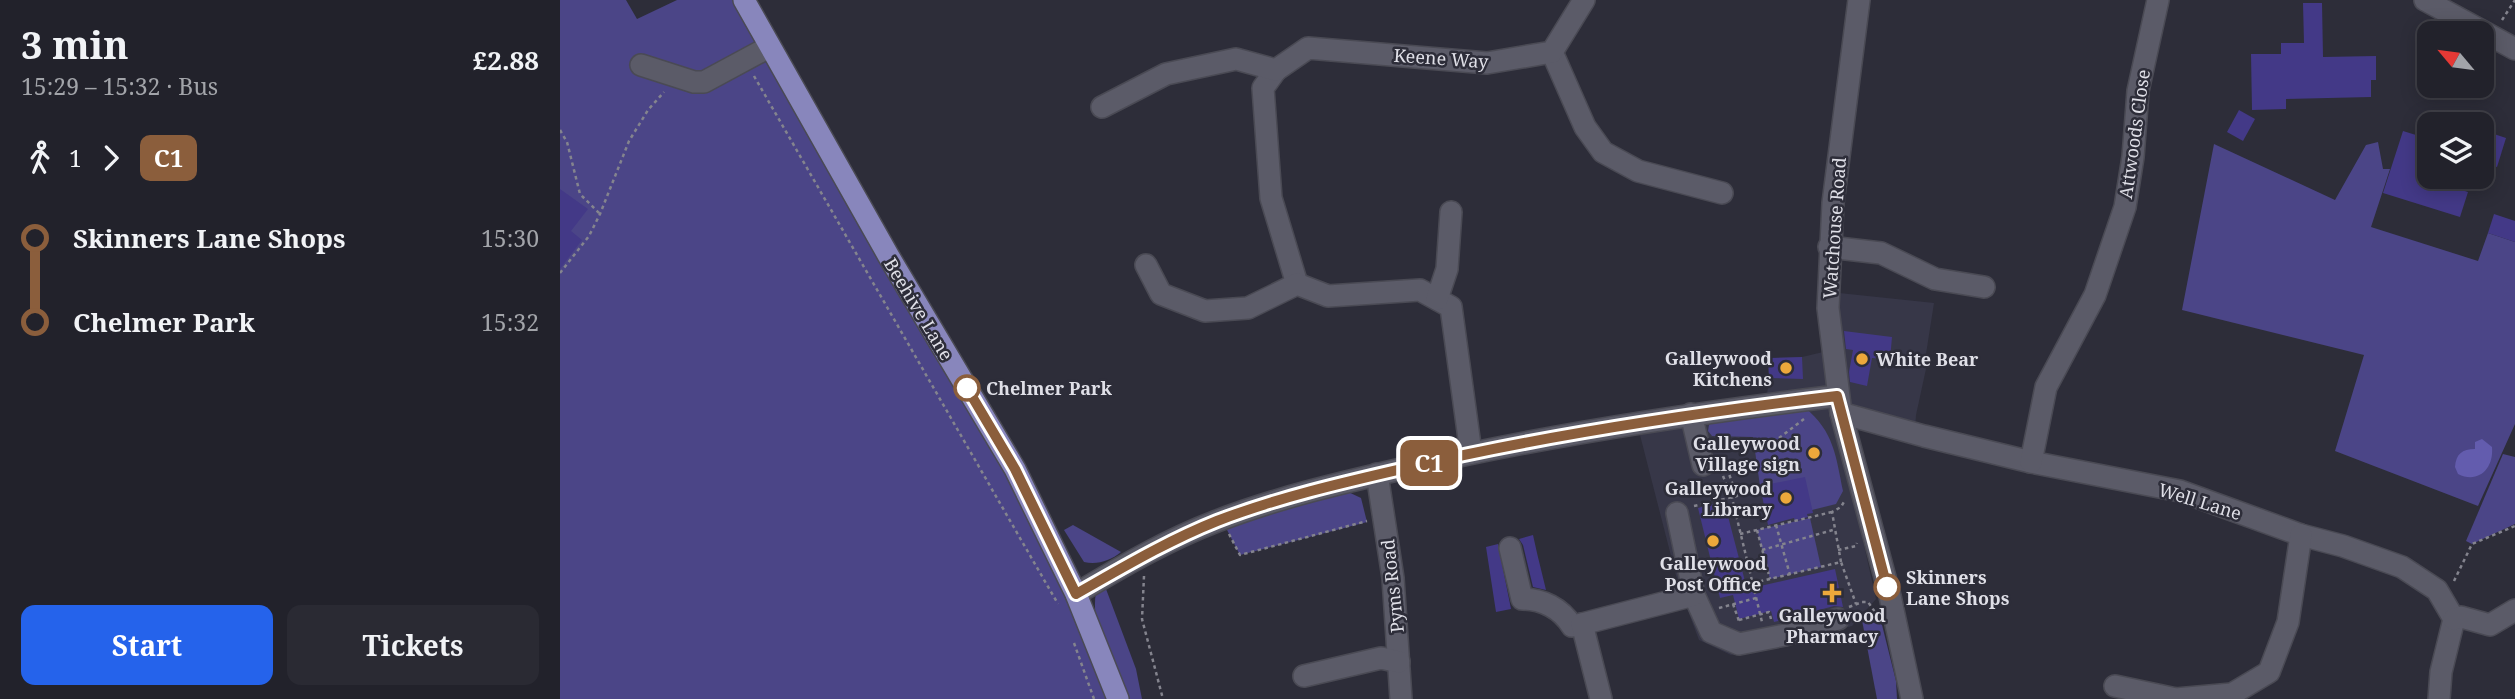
<!DOCTYPE html>
<html lang="en">
<head>
<meta charset="utf-8">
<style>
  :root { --surface:#22222b; --page:#2a2a33; --text:#f1f3f6; --muted:#a2a4a9; --line:#3f3f47; --accent:#2563eb }
  body { margin:0; font-family:"Noto Serif",serif; background:var(--page); color:var(--text); height:100vh; display:flex; flex-direction:column; font-size:26px; white-space:nowrap }
  * { box-sizing:border-box; margin:0 }
  p { font-size:23px; color:var(--muted) }
  .icon { flex:none; width:38px; height:38px; fill:none; stroke:currentColor; stroke-width:2; stroke-linecap:round; stroke-linejoin:round }
  .map { position:relative; flex:1; overflow:hidden }
  .details { display:flex; flex-direction:column; background:var(--surface); width:560px }
  .details>* { flex:none }
  .badge { padding:0 14px; border-radius:10px; font-size:24px; line-height:46px }
  .needle { width:46px; rotate:299deg }
  .fabs { position:absolute; left:1857px; top:21px; display:grid; gap:14px }
  .fabs a { display:grid; place-items:center; width:77px; height:77px; border-radius:14px; background:var(--surface); box-shadow:0 4px 18px #0003,0 0 0 2px var(--line); font-size:35px }
  .map>.badge { position:absolute; translate:-50% -50%; box-shadow:0 0 0 4px #fff }
  .legs { display:flex; align-items:center; gap:10px; height:77px; padding:0 21px; font-size:23px }
  .legs p { margin-inline-start:auto }
  .summary { display:flex; align-items:center; justify-content:space-between; height:119px; padding:0 21px }
  h1 { font-size:38px; font-weight:700; line-height:52px }
  .cta { display:flex; gap:14px; margin-top:auto; padding:14px 21px }
  .cta a { flex:1; height:80px; border-radius:14px; background:var(--accent); color:#fff; font-size:28px; font-weight:700; line-height:80px; text-align:center }
  .cta a+a { background:var(--page); color:var(--text) }
  ul { padding:0 21px; list-style:none }
  li { display:flex; align-items:center; gap:24px; height:84px; font-size:26px }
  li i { display:grid; place-items:center; width:10px; height:100%; margin:0 9px; background:currentColor }
  li i::after { content:''; width:18px; height:18px; margin:-9px; border:5px solid; border-radius:50%; background:var(--surface) }
  li p { margin-inline-start:auto }
  li:first-child i { background:linear-gradient(#0000 50%,currentColor 0) }
  li:last-child i { background:linear-gradient(currentColor 50%,#0000 0) }
  main { display:flex; flex:1; min-height:0 }
  .map>svg:first-child { display:block }
  .built { fill:#373748 }
  .green { fill:#4b4587 }
  .water { fill:#635cae }
  .building { fill:#433987 }
  .lines { fill:none; stroke-linecap:round; stroke-linejoin:round }
  .minor-casing { stroke:#4a4a54; stroke-width:24 }
  .major-casing { stroke:#4a4a54; stroke-width:24 }
  .path { stroke:#84848e; stroke-width:2.5; stroke-dasharray:3.5 3.5; stroke-linecap:butt }
  .minor { stroke:#5b5b68; stroke-width:21 }
  .major { stroke:#8886bc; stroke-width:21 }
  .line-1-casing { stroke:#fff; stroke-width:16 }
  .line-1 { stroke:#8b5e3c; stroke-width:10 }
  .poi-dot { fill:#eda83b; stroke:#2d2d39; stroke-width:2.5 }
  .stop-1-dot { fill:#fff; stroke:#8b5e3c; stroke-width:3.5 }
  .labels { text-anchor:middle; dominant-baseline:central; stroke-width:5; stroke-linejoin:round; paint-order:stroke }
  .street-label { font-size:18px; fill:#dfdfe7; stroke:#2d2d39 }
  .poi-label { font-size:18px; font-weight:bold; fill:#dfdfe7; stroke:#2d2d39; text-anchor:end }
  .stop-label { font-size:18px; font-weight:bold; fill:#dfdfe7; stroke:#2d2d39; text-anchor:start }
</style>
</head>
<body>
<main>
<section class="details">
<div class="summary"><div><h1>3 min</h1><p>15:29 – 15:32 · Bus</p></div><b>£2.88</b></div>
<div class="legs"><svg class="icon" aria-label="walk" viewBox="0 0 24 24"><circle cx="13" cy="4" r="2"/><path d="M13 8l-2 6 4 7M11 14l-3 7M7 12l3-4h3l4 4"/></svg>1<svg class="icon" aria-label="forward" viewBox="0 0 24 24"><path d="M9 5l7 7-7 7"/></svg><b class="badge" style="background:#8b5e3c;color:#fff">C1</b></div>
<ul>
<li><i style="color:#8b5e3c"></i><b>Skinners Lane Shops</b><p>15:30</p></li>
<li><i style="color:#8b5e3c"></i><b>Chelmer Park</b><p>15:32</p></li>
</ul>
<div class="cta"><a>Start</a><a>Tickets</a></div>
</section>
<div class="map">
<svg width="1955" height="699" viewBox="0 0 1955 699">
  <rect width="100%" height="100%" fill="#2d2d39"/>
  <polygon class="built" points="1279,293 1374,303 1366,354 1369,355 1356,415 1354,443 1276,419 1316,599 1292,626 1171,655 1139,640 1119,587 1080,435 1142,421 1205,411 1209,378 1208,358 1242,357 1280,348"/>
  <g class="green">
    <path d="M0 0H66L77 19 117 0H175C258 162 357 314 446 473 487 545 517 623 550 699H0Z"/>
    <polygon points="1818,142 1823,169 1830,169 1811,227 1918,261 1928,233 1955,242 1955,424 1918,506 1775,451 1804,355 1622,310 1654,144 1775,200 1806,145"/>
    <path d="M1245 408C1274 431 1276 457 1283 491L1276 504 1252 510 1200 486 1193 437 1152 436 1148 431 1149 425 1154 420Z"/>
    <polygon points="1943,454 1955,457 1955,524 1912,544 1906,541"/>
    <polygon points="784,490 801,498 807,522 680,555 666,528 696,516"/>
    <polygon points="1250,518 1261,567 1210,579 1197,530"/>
    <path d="M513 525 561 552C550 561 537 565 524 562L504 530Z"/>
    <path d="M546 589 576 669 582 699H564C551 668 530 626 536 592Z"/>
    <polygon points="1306,613 1309,613 1322,625 1336,681 1337,699 1317,699 1301,615"/>
  </g>
  <path class="water" d="M1922 439 1932 447C1934 469 1918 484 1898 474L1895 467C1896 454 1902 449 1915 449V442Z"/>
  <g class="building">
    <polygon points="1743,3 1762,3 1763,57 1816,56 1816,80 1811,80 1811,97 1726,99 1726,109 1692,110 1691,54 1721,54 1721,43 1744,43"/>
    <polygon points="1679,110 1695,119 1683,141 1667,132"/>
    <polygon points="1922,130 1946,138 1937,167 1922,162"/>
    <polygon points="1843,131 1869,139 1869,177 1895,177 1892,187 1908,192 1900,217 1823,193"/>
    <polygon points="0,189 28,209 11,231 22,240 0,269"/>
    <polygon points="1934,214 1955,221 1955,242 1928,233"/>
    <polygon points="1284,331 1332,337 1330,360 1312,358 1307,386 1290,382 1289,372 1293,350 1286,349"/>
    <polygon points="1242,357 1243,379 1209,378 1208,358"/>
    <polygon points="1245,477 1253,513 1247,514 1248,517 1235,521 1234,518 1208,525 1200,486"/>
    <polygon points="1164,501 1187,589 1275,569 1283,607 1274,606 1214,622 1211,611 1179,619 1173,595 1160,598 1138,508"/>
    <polygon points="973,535 977,553 986,590 973,587 963,545 959,539"/>
    <polygon points="938,544 951,609 936,612 926,547"/>
  </g>
  <g class="lines">
    <defs>
      <g id="minor">
        <polyline points="1299,0 1273,203 1268,308 1281,413 1330,596 1352,699"/>
        <polyline points="1865,0 1955,49"/>
        <polyline points="992,52 1025,127 1043,152 1078,171 1162,193"/>
        <polyline points="81,65 134,82 144,82 209,47"/>
        <polyline points="716,70 703,88 711,198 737,284"/>
        <polyline points="542,107 606,74 676,59 716,70 748,48 927,63 992,52 1024,0"/>
        <polyline points="1269,247 1321,253 1375,279 1424,287"/>
        <polyline points="586,265 601,294 645,311 688,308 737,284 768,296 860,290 891,307 911,453"/>
        <polyline points="877,299 887,269 891,212"/>
        <polyline points="1281,413 1364,436 1471,462 1620,491 1741,535 1783,546 1842,567 1877,590 1894,619 1881,672 1879,699"/>
        <polyline points="1131,414 1143,465"/>
        <polyline points="1471,462 1486,387 1535,295 1565,207 1573,157 1578,91 1598,0"/>
        <polyline points="817,474 833,578 841,699"/>
        <polyline points="1117,513 1134,595 1151,632 1179,644 1225,635 1278,619"/>
        <path d="M950 548 962 599C982 599 1001 608 1012 626L1022 624"/>
        <path d="M516 594C561 567 607 540 657 521 719 497 785 482 850 467 991 434 1134 413 1277 396"/>
        <polyline points="1894,619 1901,617 1930,625 1955,610"/>
        <polyline points="744,676 821,658 839,662"/>
        <polyline points="1555,686 1616,699 1672,694 1709,672 1728,622 1741,535"/>
        <polyline points="1041,699 1022,624 1134,595"/>
      </g>
      <polyline id="major" points="184,0 328,255 455,469 516,594 558,699"/>
    </defs>
    <use href="#minor" class="minor-casing"/>
    <use href="#major" class="major-casing"/>
    <g class="path">
      <polyline points="1942,20 1955,0"/>
      <polyline points="194,76 498,604"/>
      <polyline points="0,130 7,142 20,194 40,214"/>
      <polyline points="0,273 29,236 40,214 69,141 88,110 104,92"/>
      <polyline points="1219,438 1244,419"/>
      <polyline points="1163,476 1172,498 1202,622"/>
      <polyline points="1134,506 1177,496 1169,474"/>
      <polyline points="1216,525 1230,575"/>
      <polyline points="1197,530 1210,579"/>
      <polyline points="669,534 680,555 807,521"/>
      <polyline points="1180,534 1272,512"/>
      <polyline points="1202,550 1273,530"/>
      <polyline points="1278,550 1296,546 1297,543"/>
      <polyline points="1281,562 1272,512 1281,507 1285,500"/>
      <polyline points="584,576 582,619 603,699"/>
      <polyline points="1894,581 1912,544 1955,526"/>
      <polyline points="1193,583 1281,562 1296,604"/>
      <polyline points="1173,604 1179,621"/>
      <polyline points="1289,607 1302,602 1308,602 1315,612"/>
      <polyline points="1159,608 1196,598"/>
      <polyline points="1179,620 1209,612 1211,619"/>
      <polyline points="514,643 534,699"/>
    </g>
    <use href="#minor" class="minor"/>
    <use href="#major" class="major"/>
  </g>
  <g class="lines">
    <defs>
      <path id="line-1" d="M407 388 455 469 516 594C562 568 607 541 657 521 719 497 785 482 850 467 991 434 1134 413 1277 396L1327 587"/>
    </defs>
    <use href="#line-1" class="line-1-casing"/>
    <use href="#line-1" class="line-1"/>
  </g>
  <g class="poi-dot">
    <circle cx="1302" cy="359" r="7"/>
    <circle cx="1226" cy="368" r="7"/>
    <circle cx="1254" cy="453" r="7"/>
    <circle cx="1226" cy="498" r="7"/>
    <circle cx="1153" cy="541" r="7"/>
    <path d="M1268.5 582.5h7v7h7v7h-7v7h-7v-7h-7v-7h7z"/>
  </g>
  <g class="stop-1-dot">
    <circle cx="407" cy="388" r="12"/>
    <circle cx="1327" cy="587" r="12"/>
  </g>
  <g class="labels">
    <g class="street-label">
      <text transform="translate(881 58) rotate(4)">Keene Way</text>
      <text transform="translate(1574 134) rotate(-82)">Attwoods Close</text>
      <text transform="translate(1274 228) rotate(-86)">Watchouse Road</text>
      <text transform="translate(359 309) rotate(59)">Beehive Lane</text>
      <text transform="translate(1640 501) rotate(17)">Well Lane</text>
      <text transform="translate(832 586) rotate(-96)">Pyms Road</text>
    </g>
    <g class="poi-label">
      <text x="1212" y="358">Galleywood<tspan x="1212" dy="21">Kitchens</tspan></text>
      <text x="1316" y="359" text-anchor="start">White Bear</text>
      <text x="1240" y="443">Galleywood<tspan x="1240" dy="21">Village sign</tspan></text>
      <text x="1212" y="488">Galleywood<tspan x="1212" dy="21">Library</tspan></text>
      <text x="1153" y="563" text-anchor="middle">Galleywood<tspan x="1153" dy="21">Post Office</tspan></text>
      <text x="1272" y="615" text-anchor="middle">Galleywood<tspan x="1272" dy="21">Pharmacy</tspan></text>
    </g>
    <g class="stop-label">
      <text x="426" y="388">Chelmer Park</text>
      <text x="1346" y="577">Skinners<tspan x="1346" dy="21">Lane Shops</tspan></text>
    </g>
  </g>
</svg>
<div class="fabs">
<a><svg class="needle" viewBox="-14 -14 28 28"><path d="M0-13l5 13h-10z" fill="#e53935"/><path d="M0 13l5-13h-10z" fill="#a2a4a9"/></svg></a>
<a><svg class="icon" aria-label="layers" viewBox="0 0 24 24"><path d="M12 4l9 5-9 5-9-5zM3 14l9 5 9-5"/></svg></a>
</div>
<b class="badge" style="left:869px;top:463px;background:#8b5e3c;color:#fff">C1</b>
</div>
</main>
</body>
</html>
